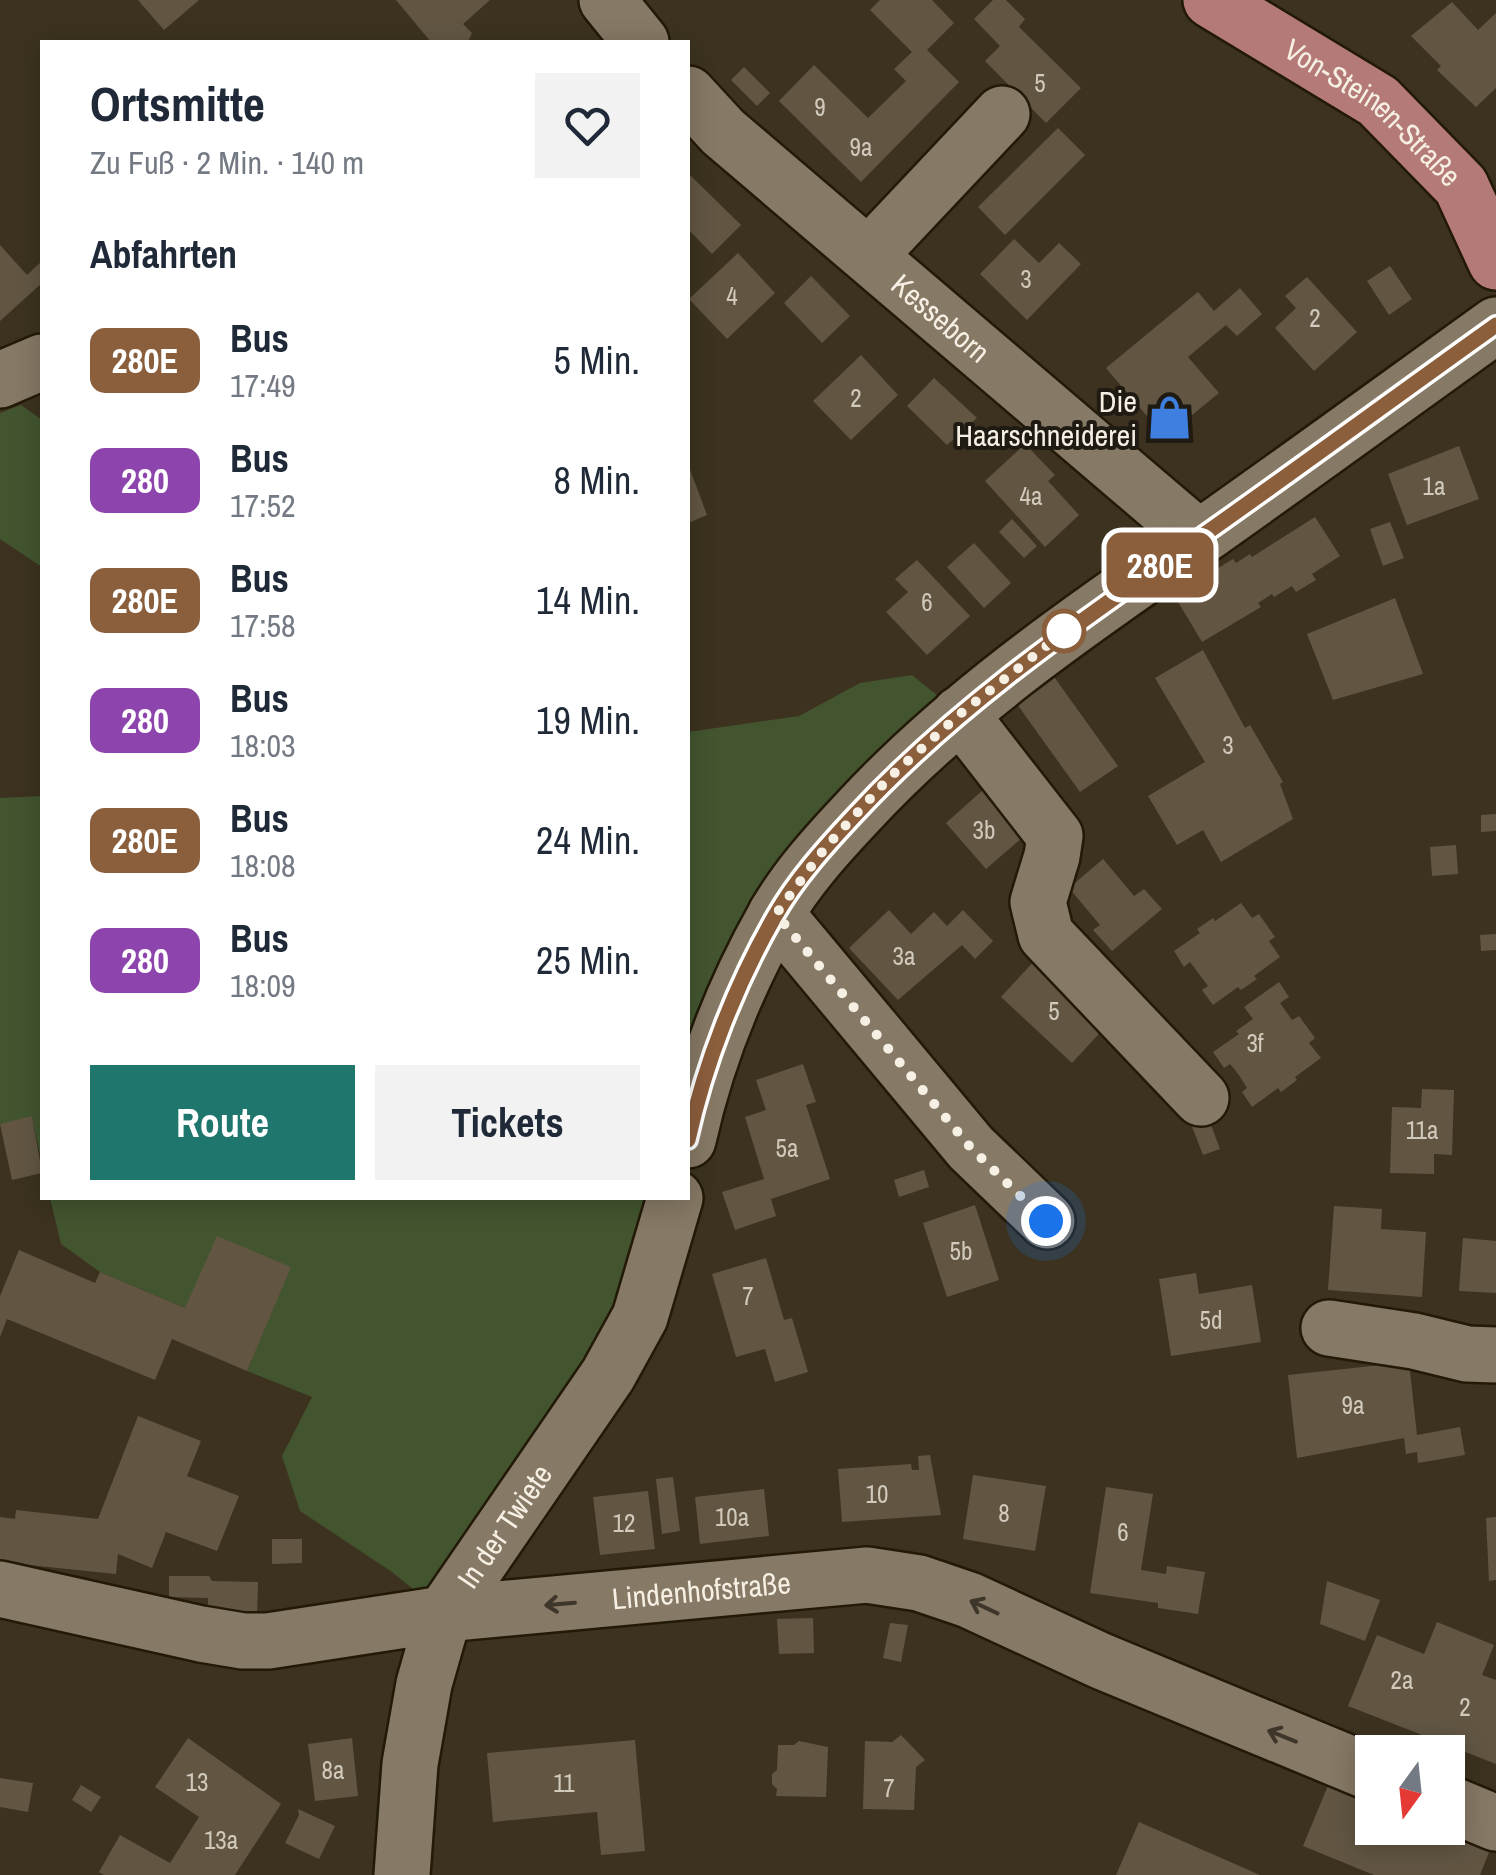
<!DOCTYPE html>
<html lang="de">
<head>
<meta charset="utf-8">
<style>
  :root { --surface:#fff; --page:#f2f2f3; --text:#1f2937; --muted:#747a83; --accent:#1f766d }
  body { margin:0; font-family:"Archivo Narrow",sans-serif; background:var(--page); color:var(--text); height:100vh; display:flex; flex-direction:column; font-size:38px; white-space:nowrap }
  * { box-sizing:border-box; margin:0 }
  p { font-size:32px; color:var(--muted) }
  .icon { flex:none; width:55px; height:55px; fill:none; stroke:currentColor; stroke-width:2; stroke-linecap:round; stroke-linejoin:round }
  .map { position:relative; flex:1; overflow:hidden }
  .panel { position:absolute; left:40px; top:40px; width:650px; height:1160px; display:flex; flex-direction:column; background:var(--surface); border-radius:0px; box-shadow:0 5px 25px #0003 }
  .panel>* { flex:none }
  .badge { padding:0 20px; border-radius:15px; font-size:35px; line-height:65px }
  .needle { width:65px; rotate:195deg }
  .tools { position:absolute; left:1355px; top:1735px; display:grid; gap:20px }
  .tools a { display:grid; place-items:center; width:110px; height:110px; border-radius:0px; background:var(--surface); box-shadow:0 5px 25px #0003; font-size:50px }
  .you { position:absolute; width:50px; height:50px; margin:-25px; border:8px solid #fff; border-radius:50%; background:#1a73e8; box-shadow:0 0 0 15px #1a73e833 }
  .map>.badge { position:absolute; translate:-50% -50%; box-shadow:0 0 0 5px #fff }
  h2 { padding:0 50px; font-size:38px; line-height:90px }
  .round { display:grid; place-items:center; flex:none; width:105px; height:105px; border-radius:0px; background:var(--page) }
  .headline { display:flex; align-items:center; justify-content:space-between; height:170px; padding:0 50px }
  h1 { font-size:48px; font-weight:800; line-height:75px }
  .button { display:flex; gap:20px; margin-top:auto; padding:20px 50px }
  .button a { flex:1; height:115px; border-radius:0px; background:var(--accent); color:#fff; font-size:40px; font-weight:800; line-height:115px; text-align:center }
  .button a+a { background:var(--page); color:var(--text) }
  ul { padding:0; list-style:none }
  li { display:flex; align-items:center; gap:30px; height:120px; padding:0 50px }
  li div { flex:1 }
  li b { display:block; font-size:38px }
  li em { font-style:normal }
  li .badge { min-width:110px; font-weight:700; text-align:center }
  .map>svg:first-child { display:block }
  .green { fill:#42552f }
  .building { fill:#625643 }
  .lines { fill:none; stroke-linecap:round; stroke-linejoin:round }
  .minor-casing { stroke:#231907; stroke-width:60 }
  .major-casing { stroke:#231907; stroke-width:60 }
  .minor { stroke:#867965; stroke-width:55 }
  .major { stroke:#b47a78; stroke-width:55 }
  .oneway { stroke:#3e362b }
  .line-casing { stroke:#fff; stroke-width:22 }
  .line { stroke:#8b5e3c; stroke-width:15 }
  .walk { stroke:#f6efe3; stroke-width:10; stroke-dasharray:0 18 }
  .stop-dot { fill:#fff; stroke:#8b5e3c; stroke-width:5 }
  .labels { text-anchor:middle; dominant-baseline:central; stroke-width:8; stroke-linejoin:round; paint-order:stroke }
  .number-label { font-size:25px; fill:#d1c9bb }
  .street-label { font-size:30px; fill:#f6efe3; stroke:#1f1a12 }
  .poi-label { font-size:30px; fill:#f6efe3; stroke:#1f1a12; text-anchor:end }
</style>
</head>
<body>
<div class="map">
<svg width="1496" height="1875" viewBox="0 0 1496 1875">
  <rect width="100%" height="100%" fill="#3c321f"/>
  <g class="green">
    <polygon points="21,405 42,420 42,567 0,539 0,413"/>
    <polygon points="912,675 960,714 825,847 688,1140 688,732 799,716 860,683"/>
    <polygon points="42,796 42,1164 32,1117 0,1124 0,798"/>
    <polygon points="50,1198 675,1198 668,1224 444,1614 392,1572 300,1511 282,1456 312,1397 247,1371 290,1267 185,1308 100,1272 61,1244"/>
  </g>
  <g class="building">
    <polygon points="138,0 199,0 164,30"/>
    <polygon points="396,0 490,0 463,24 472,33 468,42 431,42"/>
    <polygon points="880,0 932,0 954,23 927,50 959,82 861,182 779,101 814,65 868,118 906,81 894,69 912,52 870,10"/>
    <polygon points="993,0 1006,0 1025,19 1019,27 1081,88 1046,123 985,61 1000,46 974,19"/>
    <polygon points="1452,2 1478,30 1496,13 1496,88 1476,107 1437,70 1441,66 1411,36"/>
    <polygon points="744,67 770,93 757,106 731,80"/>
    <polygon points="1058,128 1085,155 1005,235 978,207"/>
    <polygon points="691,176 741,225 712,254 688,229 688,180"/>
    <polygon points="1014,239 1039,263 1059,243 1081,264 1027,320 980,274"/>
    <polygon points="0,245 27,275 42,261 42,283 0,321"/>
    <polygon points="738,253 775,293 727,339 689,299"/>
    <polygon points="1390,266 1412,299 1389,315 1367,281"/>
    <polygon points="811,276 850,316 822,343 784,303"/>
    <polygon points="1307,277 1357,332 1314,371 1275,328 1296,308 1285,296"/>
    <polygon points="1240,288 1262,314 1237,336 1226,325 1188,357 1219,393 1165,437 1106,368 1198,292 1214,311"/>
    <polygon points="861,355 898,395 851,440 813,401"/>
    <polygon points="934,378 977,418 947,445 907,406"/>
    <polygon points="1025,444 1055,475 1048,481 1079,515 1045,547 985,481"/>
    <polygon points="1459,446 1479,499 1407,525 1388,474"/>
    <polygon points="688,464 707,515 688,523"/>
    <polygon points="1315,517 1340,556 1312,574 1316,580 1296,592 1292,586 1274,597 1272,594 1258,603 1261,607 1202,642 1174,595 1233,559 1236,563 1250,554 1252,557"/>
    <polygon points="1012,519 1037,546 1024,558 999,532"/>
    <polygon points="1390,522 1404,558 1383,566 1370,529"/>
    <polygon points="974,543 1011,583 984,608 947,567"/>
    <polygon points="917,560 970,616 927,655 886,612 908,592 895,579"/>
    <polygon points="1395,598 1423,674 1333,700 1307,634"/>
    <polygon points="1203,650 1245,728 1250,725 1283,782 1280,784 1293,819 1221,862 1203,830 1177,845 1148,796 1205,762 1155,678"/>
    <polygon points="1052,674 1118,766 1080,792 1014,700"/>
    <polygon points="983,790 1023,837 986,869 946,823"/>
    <polygon points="1496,814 1496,831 1481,832 1481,815"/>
    <polygon points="1456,845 1458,874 1432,876 1430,847"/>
    <polygon points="1103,859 1134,896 1144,889 1162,909 1112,951 1093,930 1100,925 1069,888"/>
    <polygon points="1241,903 1252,918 1259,914 1275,937 1269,941 1280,957 1254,976 1257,979 1241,990 1238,987 1213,1005 1202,990 1208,986 1190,962 1184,967 1174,951 1200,933 1197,929 1213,918 1215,921"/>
    <polygon points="889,910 911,934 934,912 947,926 963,910 993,941 975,959 962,945 898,1000 849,948"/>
    <polygon points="1496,934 1496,950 1481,951 1480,935"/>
    <polygon points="1036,959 1108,1024 1072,1063 1001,997"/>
    <polygon points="1279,982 1289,997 1280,1003 1292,1020 1299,1016 1315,1038 1309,1043 1321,1058 1295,1077 1297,1080 1281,1092 1278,1088 1252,1107 1242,1092 1247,1088 1239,1075 1230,1064 1224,1068 1213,1052 1239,1034 1236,1031 1253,1019 1244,1007"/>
    <polygon points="803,1064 816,1102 806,1105 830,1179 771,1199 776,1216 735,1230 722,1192 764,1179 745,1117 766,1110 756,1080"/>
    <polygon points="1422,1089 1454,1090 1452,1155 1434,1154 1434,1174 1390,1173 1392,1107 1421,1108"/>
    <polygon points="32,1116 42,1173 12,1180 0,1124"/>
    <polygon points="1208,1117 1220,1149 1203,1155 1191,1124"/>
    <polygon points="924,1170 929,1187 899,1197 894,1180"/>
    <polygon points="975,1205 999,1280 947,1297 923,1223"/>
    <polygon points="1334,1206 1382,1209 1381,1229 1426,1232 1422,1297 1328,1290"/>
    <polygon points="217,1236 291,1267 247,1371 172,1339 155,1380 7,1319 0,1337 0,1296 19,1250 95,1283 100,1272 185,1308"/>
    <polygon points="1463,1238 1496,1241 1496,1293 1459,1291"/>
    <polygon points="766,1258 784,1320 792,1318 808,1372 775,1382 765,1349 736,1357 712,1274"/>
    <polygon points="1196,1273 1199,1294 1252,1285 1261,1342 1171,1356 1159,1279"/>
    <polygon points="1409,1362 1417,1435 1460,1427 1465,1455 1418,1463 1417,1452 1406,1454 1404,1438 1297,1458 1288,1375"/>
    <polygon points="138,1416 201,1441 187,1476 239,1496 217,1551 166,1532 152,1568 118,1554 116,1574 0,1562 0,1517 15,1519 16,1510 98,1519"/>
    <polygon points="930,1455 941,1515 842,1522 838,1469 911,1464 912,1470 919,1470 918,1456"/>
    <polygon points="973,1475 1046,1486 1035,1551 963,1539"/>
    <polygon points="673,1477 680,1531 662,1534 656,1479"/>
    <polygon points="1106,1487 1153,1494 1141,1570 1166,1574 1167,1566 1205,1572 1198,1614 1158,1608 1158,1603 1090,1593"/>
    <polygon points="764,1489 769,1536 700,1544 695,1497"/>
    <polygon points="648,1491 655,1549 600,1555 593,1497"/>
    <polygon points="1496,1517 1496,1580 1489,1581 1486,1518"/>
    <polygon points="272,1539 302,1539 302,1563 272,1564"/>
    <polygon points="169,1576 209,1576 212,1581 258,1582 257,1619 208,1618 208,1598 169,1597"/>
    <polygon points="1327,1581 1380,1600 1365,1641 1320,1624"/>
    <polygon points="813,1618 814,1653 779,1654 777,1619"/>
    <polygon points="1437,1622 1494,1645 1482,1675 1496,1680 1496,1764 1348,1706 1377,1635 1424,1654"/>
    <polygon points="890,1623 908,1625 901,1662 883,1658"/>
    <polygon points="901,1735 925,1760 916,1767 914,1810 863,1809 865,1741 892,1742"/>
    <polygon points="188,1738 281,1804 235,1875 104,1875 99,1872 120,1835 170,1863 199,1817 155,1787"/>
    <polygon points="352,1738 358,1796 315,1801 308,1744"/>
    <polygon points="635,1740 645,1851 601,1855 597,1812 493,1822 487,1753"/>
    <polygon points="799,1741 828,1747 826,1797 776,1796 777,1789 772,1784 772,1774 777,1770 778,1745 794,1745"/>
    <polygon points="1332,1776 1372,1792 1372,1828 1448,1828 1493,1842 1480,1875 1374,1875 1303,1846"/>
    <polygon points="0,1778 33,1783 28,1812 0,1807"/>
    <polygon points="81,1785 101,1797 91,1812 72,1800"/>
    <polygon points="298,1809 335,1826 319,1859 285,1843 299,1815"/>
    <polygon points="1139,1822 1260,1875 1116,1875"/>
  </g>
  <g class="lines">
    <defs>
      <g id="minor">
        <polyline points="607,0 641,42"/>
        <path id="s1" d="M688 94 723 132 1199 538"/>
        <polyline points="870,254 1002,114"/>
        <polyline points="0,380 42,362"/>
        <polyline points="960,714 1055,836 1052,856 1038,902 1046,935 1201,1098"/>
        <polyline points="776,914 971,1148 1047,1221"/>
        <path d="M688 1140C705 1063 736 985 775 916 796 879 826 846 855 815 954 707 1075 624 1195 541 1296 470 1396 397 1496 325"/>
        <polyline points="1329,1328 1414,1341 1467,1354 1496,1355"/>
        <path id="s2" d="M0 1589 201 1634 243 1641H268L444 1614 867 1575 919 1583 969 1600 1101 1661 1372 1773"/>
        <polyline points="1448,1803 1496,1823"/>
        <path id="s3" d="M402 1875 410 1764 424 1684 444 1614 608 1375 640 1317 675 1198"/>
      </g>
      <g id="major">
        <path id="s4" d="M1211 0 1378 101 1461 186 1496 262"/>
      </g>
    </defs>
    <use href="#minor" class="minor-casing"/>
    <use href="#major" class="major-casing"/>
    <use href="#minor" class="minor"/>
    <use href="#major" class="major"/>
  </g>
  <defs><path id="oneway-shaft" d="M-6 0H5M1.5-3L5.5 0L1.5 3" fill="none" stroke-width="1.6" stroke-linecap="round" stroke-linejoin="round" transform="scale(2.5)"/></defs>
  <g class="oneway">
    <use href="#oneway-shaft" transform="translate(560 1604) rotate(175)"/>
    <use href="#oneway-shaft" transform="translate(984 1607) rotate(-155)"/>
    <use href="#oneway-shaft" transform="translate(1282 1736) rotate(-158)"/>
  </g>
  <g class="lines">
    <defs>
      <path id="line" d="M688 1140C705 1063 736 984 775 916 796 879 826 846 855 815 955 707 1075 625 1195 541 1296 470 1395 397 1496 325"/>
    </defs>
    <use href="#line" class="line-casing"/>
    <use href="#line" class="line"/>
    <polyline class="walk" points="1046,1221 971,1148 776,914 825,848 889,778 960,714 1068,629 1064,631"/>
  </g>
  <defs>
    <symbol id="shop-bare" viewBox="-9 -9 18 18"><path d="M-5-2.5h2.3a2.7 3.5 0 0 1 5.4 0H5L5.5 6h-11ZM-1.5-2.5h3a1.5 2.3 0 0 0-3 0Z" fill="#3f7fe0" stroke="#1f1a12" stroke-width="2.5" paint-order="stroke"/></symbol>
  </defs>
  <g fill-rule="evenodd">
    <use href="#shop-bare" x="1138" y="386" width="63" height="63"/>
  </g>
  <circle class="stop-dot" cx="1064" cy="631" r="20"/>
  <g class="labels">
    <g class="number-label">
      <text x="1040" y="83">5</text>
      <text x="820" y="107">9</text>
      <text x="861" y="147">9a</text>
      <text x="1026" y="279">3</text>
      <text x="732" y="296">4</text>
      <text x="1315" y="318">2</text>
      <text x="856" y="398">2</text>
      <text x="1434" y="486">1a</text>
      <text x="1031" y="496">4a</text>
      <text x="927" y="602">6</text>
      <text x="1228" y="745">3</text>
      <text x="984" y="830">3b</text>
      <text x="904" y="956">3a</text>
      <text x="1054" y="1011">5</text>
      <text x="1255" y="1043">3f</text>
      <text x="1422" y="1130">11a</text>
      <text x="787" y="1148">5a</text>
      <text x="961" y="1251">5b</text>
      <text x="748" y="1296">7</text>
      <text x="1211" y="1320">5d</text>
      <text x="1353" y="1405">9a</text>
      <text x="877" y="1494">10</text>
      <text x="1004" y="1513">8</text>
      <text x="732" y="1517">10a</text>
      <text x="624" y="1523">12</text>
      <text x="1123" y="1532">6</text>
      <text x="1402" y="1680">2a</text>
      <text x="1465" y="1707">2</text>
      <text x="333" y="1770">8a</text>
      <text x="197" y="1782">13</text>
      <text x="564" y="1783">11</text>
      <text x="889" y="1788">7</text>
      <text x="221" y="1840">13a</text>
    </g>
    <g class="street-label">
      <text stroke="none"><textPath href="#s4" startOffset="198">Von-Steinen-Straße</textPath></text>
      <text stroke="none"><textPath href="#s1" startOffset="338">Kesseborn</textPath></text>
      <text stroke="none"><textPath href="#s3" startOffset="372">In der Twiete</textPath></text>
      <text stroke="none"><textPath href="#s2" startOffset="710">Lindenhofstraße</textPath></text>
    </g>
    <g class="poi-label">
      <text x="1137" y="401">Die<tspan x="1137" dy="34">Haarschneiderei</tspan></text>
    </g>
  </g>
</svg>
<div class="tools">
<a><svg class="needle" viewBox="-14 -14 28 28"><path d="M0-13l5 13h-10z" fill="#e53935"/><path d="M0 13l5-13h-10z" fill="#747a83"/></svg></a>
</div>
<div class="you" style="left:1046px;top:1221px"></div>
<b class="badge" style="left:1160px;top:565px;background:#8b5e3c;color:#fff">280E</b>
<section class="panel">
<div class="headline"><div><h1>Ortsmitte</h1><p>Zu Fuß · 2 Min. · 140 m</p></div><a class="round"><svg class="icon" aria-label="heart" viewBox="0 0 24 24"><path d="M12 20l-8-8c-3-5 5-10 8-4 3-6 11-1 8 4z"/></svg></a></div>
<h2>Abfahrten</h2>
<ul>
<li><span class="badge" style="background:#8b5e3c;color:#fff">280E</span><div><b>Bus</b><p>17:49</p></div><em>5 Min.</em></li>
<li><span class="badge" style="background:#8e44ad;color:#fff">280</span><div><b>Bus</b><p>17:52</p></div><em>8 Min.</em></li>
<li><span class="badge" style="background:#8b5e3c;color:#fff">280E</span><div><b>Bus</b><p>17:58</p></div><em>14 Min.</em></li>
<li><span class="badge" style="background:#8e44ad;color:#fff">280</span><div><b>Bus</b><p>18:03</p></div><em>19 Min.</em></li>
<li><span class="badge" style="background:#8b5e3c;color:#fff">280E</span><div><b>Bus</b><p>18:08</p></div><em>24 Min.</em></li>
<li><span class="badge" style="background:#8e44ad;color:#fff">280</span><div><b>Bus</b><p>18:09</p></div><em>25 Min.</em></li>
</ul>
<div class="button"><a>Route</a><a>Tickets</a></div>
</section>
</div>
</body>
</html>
